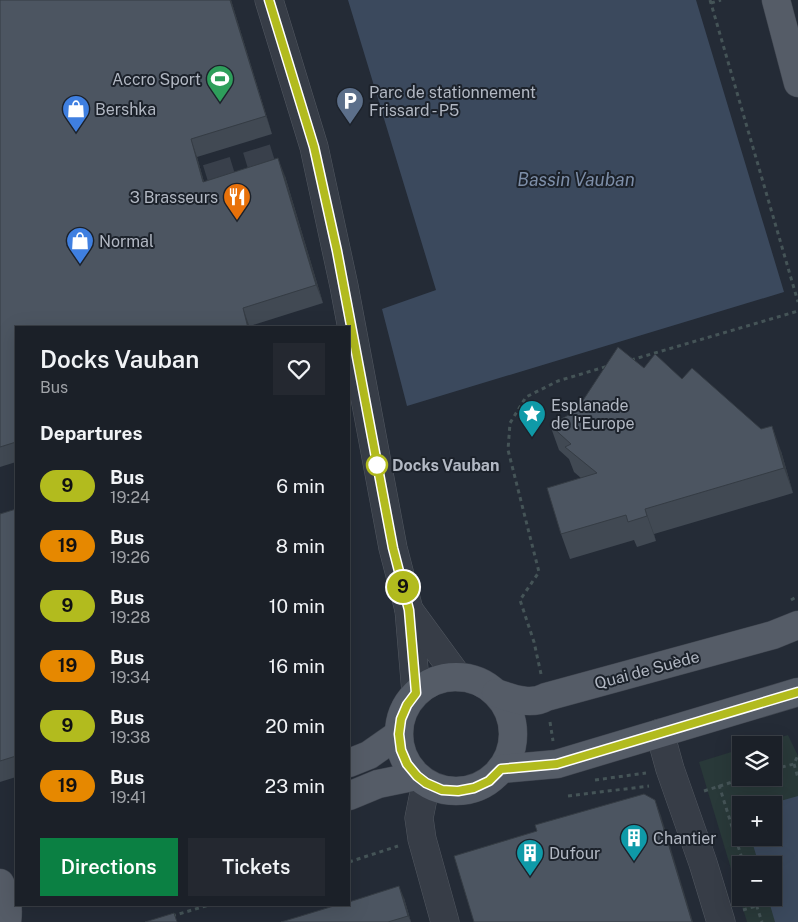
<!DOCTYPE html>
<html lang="en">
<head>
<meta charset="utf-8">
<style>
  :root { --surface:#1b2028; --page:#242830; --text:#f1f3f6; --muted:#a0a3a8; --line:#393e45; --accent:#0b8043 }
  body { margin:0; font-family:"Public Sans",sans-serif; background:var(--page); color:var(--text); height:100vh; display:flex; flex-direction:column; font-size:19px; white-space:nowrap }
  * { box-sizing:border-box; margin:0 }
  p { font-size:16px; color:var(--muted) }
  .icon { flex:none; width:28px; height:28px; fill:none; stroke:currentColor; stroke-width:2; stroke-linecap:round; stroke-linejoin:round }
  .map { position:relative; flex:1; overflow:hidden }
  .drawer { position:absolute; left:15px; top:326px; width:335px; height:580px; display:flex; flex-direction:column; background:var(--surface); border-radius:0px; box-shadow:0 5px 20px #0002,0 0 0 1px var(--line) }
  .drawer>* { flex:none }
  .badge { padding:0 10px; border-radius:16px; font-size:18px; line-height:32px }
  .buttons { position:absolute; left:732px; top:736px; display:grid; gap:10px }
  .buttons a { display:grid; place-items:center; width:50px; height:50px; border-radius:0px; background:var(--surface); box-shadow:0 5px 20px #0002,0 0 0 1px var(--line); font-size:25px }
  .map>.badge { position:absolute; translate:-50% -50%; box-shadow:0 0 0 2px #fff }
  h2 { padding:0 25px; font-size:19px; line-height:45px }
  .round { display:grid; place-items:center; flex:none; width:52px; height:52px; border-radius:0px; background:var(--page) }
  .headline { display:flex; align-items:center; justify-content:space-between; height:85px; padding:0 25px }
  h1 { font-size:24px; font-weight:600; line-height:38px }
  .button { display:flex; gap:10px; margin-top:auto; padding:10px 25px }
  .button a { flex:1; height:58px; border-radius:0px; background:var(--accent); color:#fff; font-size:20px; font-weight:600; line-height:58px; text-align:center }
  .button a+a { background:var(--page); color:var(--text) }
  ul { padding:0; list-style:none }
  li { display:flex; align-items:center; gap:15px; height:60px; padding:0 25px }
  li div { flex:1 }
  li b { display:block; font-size:19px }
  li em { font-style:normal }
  li .badge { min-width:55px; font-weight:700; text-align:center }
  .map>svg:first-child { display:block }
  .green { fill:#293939; fill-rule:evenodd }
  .water { fill:#3b495d }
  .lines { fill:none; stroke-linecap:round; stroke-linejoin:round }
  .minor-tunnel { stroke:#39404b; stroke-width:28; stroke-dasharray:28 14; stroke-linecap:butt }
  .minor-casing { stroke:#525861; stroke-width:29 }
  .major-casing { stroke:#404650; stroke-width:29 }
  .path { stroke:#455457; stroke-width:3; stroke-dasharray:4 4; stroke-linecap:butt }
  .minor { stroke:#373d47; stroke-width:28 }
  .major { stroke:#555c67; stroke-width:28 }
  .wall { fill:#414953 }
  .shaded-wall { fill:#353c44 }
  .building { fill:#4c5561; stroke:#353c44 }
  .line-casing { stroke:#fff; stroke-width:11 }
  .line { stroke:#b2bb1e; stroke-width:8 }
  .stop-dot { fill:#fff; stroke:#b2bb1e; stroke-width:2.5 }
  .labels { text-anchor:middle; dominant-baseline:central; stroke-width:4; stroke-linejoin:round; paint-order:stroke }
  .poi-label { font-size:16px; fill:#b2b8c3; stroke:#1c222b; text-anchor:start }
  .stop-label { font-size:16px; font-weight:bold; fill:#b2b8c3; stroke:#1c222b; text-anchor:start }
  .street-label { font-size:16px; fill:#b2b8c3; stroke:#1c222b }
  .water-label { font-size:18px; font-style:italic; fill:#7d8ea8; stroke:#1c222b }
</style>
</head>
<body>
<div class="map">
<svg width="798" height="922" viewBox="0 0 798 922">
  <rect width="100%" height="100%" fill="#242b36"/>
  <path class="green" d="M788 735 798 756V922H747L699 762 741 749V778H774V745H755ZM741 805H774V838H741ZM741 865H774V898H741Z"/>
  <g class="water">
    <polygon points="348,0 696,0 784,292 407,406 382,309 436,290"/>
    <polygon points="798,796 798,922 775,922 768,898 774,898 774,865 759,865 751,838 774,838 774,805 766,805"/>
  </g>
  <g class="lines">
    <polyline class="minor-tunnel" points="167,191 280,156"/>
    <defs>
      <g id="minor">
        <polyline points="269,0 314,147 344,286 393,548 409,610 416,693"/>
        <polyline points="409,610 458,677"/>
        <polyline points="660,733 670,769 703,863 721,922"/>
        <polyline points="426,783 419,818 422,839 445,922"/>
      </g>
      <g id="major">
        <polyline points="776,0 798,83"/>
        <circle cx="456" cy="734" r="57"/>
        <path d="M496 693C512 698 530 706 546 697L773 635 798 625"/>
        <polyline points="349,763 369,755 399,734"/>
        <polyline points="501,769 557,764 798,692"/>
        <polyline points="349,796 378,784 417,776"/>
        <path d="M0 883C7 897 9 907 7 922"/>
      </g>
    </defs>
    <use href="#minor" class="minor-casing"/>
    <use href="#major" class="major-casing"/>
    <g class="path">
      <polyline points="710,0 798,302"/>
      <polyline points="711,3 721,0"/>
      <polyline points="631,360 798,311"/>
      <polyline points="791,600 798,596"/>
      <polyline points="541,674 534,642 520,600 539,572 508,450 510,423 526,397 558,381 608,366"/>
      <polyline points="550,722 553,741"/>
      <polyline points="794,764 798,778"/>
      <polyline points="774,769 794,764 798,755"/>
      <polyline points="595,780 646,773"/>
      <polyline points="719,785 744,865"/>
      <polyline points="704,791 745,778"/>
      <polyline points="568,796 649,786"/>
      <polyline points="349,862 398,846"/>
      <polyline points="754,898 762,922"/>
      <polyline points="743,910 756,906"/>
      <polyline points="172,916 209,905"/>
    </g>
    <use href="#minor" class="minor"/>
    <use href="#major" class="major"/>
  </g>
  <g class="wall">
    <polygon points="0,0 231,0 272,134 197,157 204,182 285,176 323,303 250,326 16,328 16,462 0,467"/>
    <polygon points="644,368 682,379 781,451 793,493 654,534 656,541 637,547 634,540 570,559 561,534 581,478 574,472 569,459 559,450 550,425 576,411"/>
    <polygon points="16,509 16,777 0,782 0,514"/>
    <polygon points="404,898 411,922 281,922"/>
  </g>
  <g class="shaded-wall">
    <polygon points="230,0 231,0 272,134 266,116"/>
    <polygon points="191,139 197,157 209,200 203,182"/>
    <polygon points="278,158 285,176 323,303 316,285"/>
    <polygon points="243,308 250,328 248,328"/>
    <polygon points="772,426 781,451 793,493 784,468"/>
    <polygon points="645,509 654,534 656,541 647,516"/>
    <polygon points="655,800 661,816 693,922 692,922"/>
    <polygon points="399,886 404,898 411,922 408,916"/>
  </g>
  <g class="building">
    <polygon points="0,0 230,0 266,116 191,139 203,182 278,158 316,285 243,308 248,328 16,328 16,442 0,447"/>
    <polygon points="618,347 644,368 655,354 682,379 692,368 761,429 772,426 784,468 645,509 647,516 628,522 626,515 561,534 547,488 597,473 565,447 571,444 550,425 576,411"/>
    <polygon points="16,509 16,756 0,761 0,514"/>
    <polygon points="644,794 655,800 692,922 474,922 454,856 537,831 535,825"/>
    <polygon points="399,886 408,916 388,922 281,922 337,905 349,905 349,902"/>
    <polygon points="174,913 177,922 145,922"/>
  </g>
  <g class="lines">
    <defs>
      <polyline id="line" points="269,0 314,147 337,251 393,548 409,610 416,693 407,705 401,719 399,734 401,750 407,764 417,776 426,783 442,790 458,791 474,788 489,781 501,769 557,764 798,692"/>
    </defs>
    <use href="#line" class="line-casing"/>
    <use href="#line" class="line"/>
  </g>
  <defs>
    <symbol id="stadium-pin" viewBox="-11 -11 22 30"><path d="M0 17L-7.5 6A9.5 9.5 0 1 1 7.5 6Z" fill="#2e9e5b" stroke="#1c222b"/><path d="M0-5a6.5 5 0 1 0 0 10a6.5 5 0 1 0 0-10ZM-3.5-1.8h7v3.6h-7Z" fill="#fff"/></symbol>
    <symbol id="parking-pin" viewBox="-11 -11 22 30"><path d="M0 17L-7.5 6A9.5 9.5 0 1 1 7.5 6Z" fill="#5c6f8a" stroke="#1c222b"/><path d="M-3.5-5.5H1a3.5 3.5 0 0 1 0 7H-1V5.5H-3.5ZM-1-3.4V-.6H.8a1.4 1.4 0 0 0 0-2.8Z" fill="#fff"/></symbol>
    <symbol id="shop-pin" viewBox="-11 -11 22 30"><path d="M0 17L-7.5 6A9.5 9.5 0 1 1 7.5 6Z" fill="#3f7fe0" stroke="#1c222b"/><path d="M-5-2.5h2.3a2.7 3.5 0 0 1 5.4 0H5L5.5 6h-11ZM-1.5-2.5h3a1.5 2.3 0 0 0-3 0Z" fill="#fff"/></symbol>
    <symbol id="restaurant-pin" viewBox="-11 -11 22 30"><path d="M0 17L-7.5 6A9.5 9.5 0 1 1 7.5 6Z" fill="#e8710a" stroke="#1c222b"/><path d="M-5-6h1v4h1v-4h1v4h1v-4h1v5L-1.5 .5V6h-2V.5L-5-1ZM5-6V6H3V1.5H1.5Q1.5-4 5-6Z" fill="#fff"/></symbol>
    <symbol id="sight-pin" viewBox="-11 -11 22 30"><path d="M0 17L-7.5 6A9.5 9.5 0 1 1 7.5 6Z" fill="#0f9aa8" stroke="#1c222b"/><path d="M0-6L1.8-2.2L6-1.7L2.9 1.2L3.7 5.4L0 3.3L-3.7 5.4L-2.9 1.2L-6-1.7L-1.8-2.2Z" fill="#fff"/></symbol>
    <symbol id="building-pin" viewBox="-11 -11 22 30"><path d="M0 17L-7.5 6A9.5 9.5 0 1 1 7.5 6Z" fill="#0f9aa8" stroke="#1c222b"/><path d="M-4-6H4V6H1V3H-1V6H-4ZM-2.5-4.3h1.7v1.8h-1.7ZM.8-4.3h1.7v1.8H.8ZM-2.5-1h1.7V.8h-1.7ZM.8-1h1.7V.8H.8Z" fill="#fff"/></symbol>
  </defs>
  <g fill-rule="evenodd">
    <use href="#stadium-pin" x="204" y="63" width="32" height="43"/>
    <use href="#parking-pin" x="334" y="85" width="32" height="43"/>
    <use href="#shop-pin" x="60" y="93" width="32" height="43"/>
    <use href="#restaurant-pin" x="221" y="181" width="32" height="43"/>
    <use href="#shop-pin" x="64" y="225" width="32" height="43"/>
    <use href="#sight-pin" x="516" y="398" width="32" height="43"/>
    <use href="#building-pin" x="618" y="822" width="32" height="43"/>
    <use href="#building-pin" x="514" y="837" width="32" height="43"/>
  </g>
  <circle class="stop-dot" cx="377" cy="465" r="10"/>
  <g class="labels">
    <g class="poi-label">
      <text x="201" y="79" text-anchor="end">Accro Sport</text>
      <text x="369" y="92">Parc de stationnement<tspan x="369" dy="18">Frissard - P5</tspan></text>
      <text x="95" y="109">Bershka</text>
      <text x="218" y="197" text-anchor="end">3 Brasseurs</text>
      <text x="99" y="241">Normal</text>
      <text x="551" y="405">Esplanade<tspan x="551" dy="18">de l'Europe</tspan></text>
      <text x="653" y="838">Chantier</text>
      <text x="549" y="853">Dufour</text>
    </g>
    <g class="stop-label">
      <text x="392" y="465">Docks Vauban</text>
    </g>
    <g class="street-label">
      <text transform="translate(647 670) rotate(-15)">Quai de Suède</text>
    </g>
    <g class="water-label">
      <text x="576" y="179">Bassin Vauban</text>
    </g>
  </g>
</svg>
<div class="buttons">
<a><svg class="icon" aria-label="layers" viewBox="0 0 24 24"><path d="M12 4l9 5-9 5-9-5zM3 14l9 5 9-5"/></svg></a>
<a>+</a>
<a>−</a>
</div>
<b class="badge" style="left:403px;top:587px;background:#b2bb1e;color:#111">9</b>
<section class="drawer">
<div class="headline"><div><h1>Docks Vauban</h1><p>Bus</p></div><a class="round"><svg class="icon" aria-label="heart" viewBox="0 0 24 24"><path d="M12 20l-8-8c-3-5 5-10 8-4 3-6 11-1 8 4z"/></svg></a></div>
<h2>Departures</h2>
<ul>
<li><span class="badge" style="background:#b2bb1e;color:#111">9</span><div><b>Bus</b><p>19:24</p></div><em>6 min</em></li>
<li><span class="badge" style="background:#e68800;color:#111">19</span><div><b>Bus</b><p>19:26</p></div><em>8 min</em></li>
<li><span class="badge" style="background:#b2bb1e;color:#111">9</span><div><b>Bus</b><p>19:28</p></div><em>10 min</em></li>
<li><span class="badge" style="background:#e68800;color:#111">19</span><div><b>Bus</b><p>19:34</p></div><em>16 min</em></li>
<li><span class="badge" style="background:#b2bb1e;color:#111">9</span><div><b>Bus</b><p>19:38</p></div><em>20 min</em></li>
<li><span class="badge" style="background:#e68800;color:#111">19</span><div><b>Bus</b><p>19:41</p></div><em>23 min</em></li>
</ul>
<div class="button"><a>Directions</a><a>Tickets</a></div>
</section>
</div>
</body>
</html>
